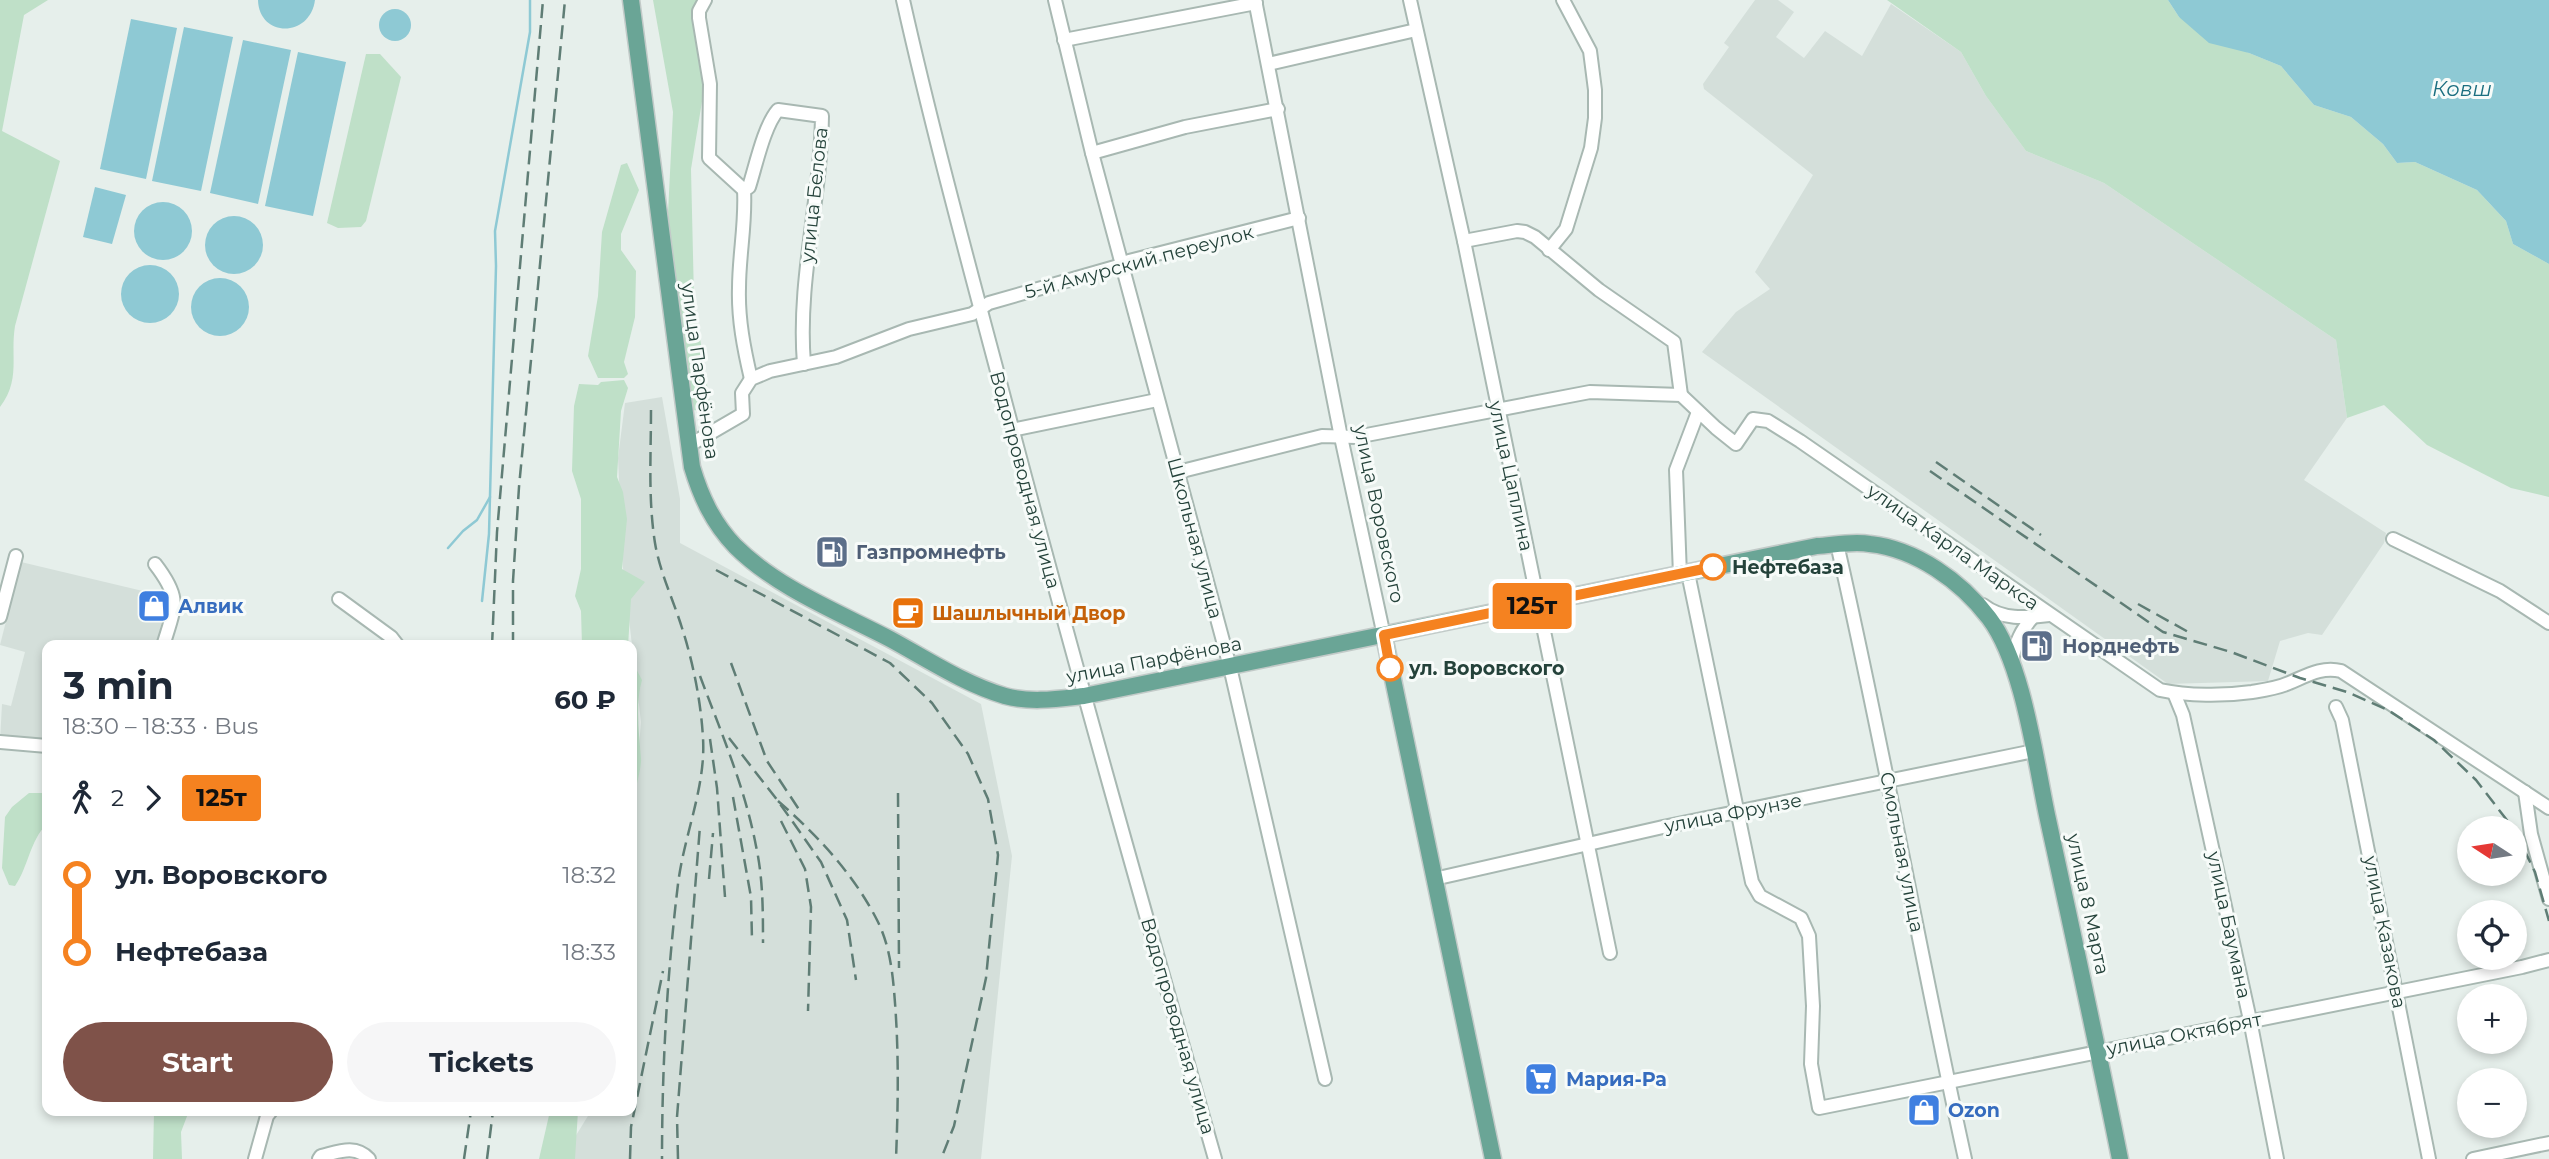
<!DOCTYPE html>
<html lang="en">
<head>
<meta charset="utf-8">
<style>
  :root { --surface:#fff; --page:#f6f6f7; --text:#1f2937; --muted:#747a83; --accent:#7f5249 }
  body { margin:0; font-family:Montserrat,sans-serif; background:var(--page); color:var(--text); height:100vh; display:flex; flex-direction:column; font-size:26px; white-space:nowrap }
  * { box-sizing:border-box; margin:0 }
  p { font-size:23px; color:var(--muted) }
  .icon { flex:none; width:38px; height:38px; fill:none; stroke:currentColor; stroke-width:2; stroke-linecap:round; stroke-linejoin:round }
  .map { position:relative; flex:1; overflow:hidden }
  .details { position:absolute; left:42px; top:640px; width:595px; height:476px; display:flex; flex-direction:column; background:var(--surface); border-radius:14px; box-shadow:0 4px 10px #0003 }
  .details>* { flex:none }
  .badge { padding:0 14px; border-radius:5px; font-size:24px; line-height:46px }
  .needle { width:46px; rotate:282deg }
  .controls { position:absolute; left:2457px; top:816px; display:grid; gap:14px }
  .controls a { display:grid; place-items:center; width:70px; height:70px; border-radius:50%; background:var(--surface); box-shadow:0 4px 10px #0003; font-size:35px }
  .map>.badge { position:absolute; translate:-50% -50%; box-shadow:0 0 0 4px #fff }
  .legs { display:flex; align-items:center; gap:10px; height:77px; padding:0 21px; font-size:23px }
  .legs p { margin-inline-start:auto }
  .overview { display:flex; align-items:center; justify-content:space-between; height:119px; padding:0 21px }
  h1 { font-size:38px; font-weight:700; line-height:52px }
  .button { display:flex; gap:14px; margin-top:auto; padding:14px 21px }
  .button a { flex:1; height:80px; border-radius:42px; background:var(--accent); color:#fff; font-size:28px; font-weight:700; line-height:80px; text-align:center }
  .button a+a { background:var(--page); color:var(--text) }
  ul { padding:0 21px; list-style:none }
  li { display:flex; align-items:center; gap:24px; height:77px; font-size:26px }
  li i { display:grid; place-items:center; width:10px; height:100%; margin:0 9px; background:currentColor }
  li i::after { content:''; width:18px; height:18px; margin:-9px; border:5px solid; border-radius:50%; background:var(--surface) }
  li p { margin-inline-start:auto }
  li:first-child i { background:linear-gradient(#0000 50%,currentColor 0) }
  li:last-child i { background:linear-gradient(currentColor 50%,#0000 0) }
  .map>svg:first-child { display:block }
  .built { fill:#d4dfda }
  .green { fill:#bfe0c8 }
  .water { fill:#8ec9d4 }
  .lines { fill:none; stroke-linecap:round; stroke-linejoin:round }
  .stream { stroke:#8ec9d4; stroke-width:2.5 }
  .minor-casing { stroke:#a8b8b2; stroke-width:16 }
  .major-casing { stroke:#c2cac8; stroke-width:19 }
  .minor { stroke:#fff; stroke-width:12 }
  .major { stroke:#6aa596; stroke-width:16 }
  .rail { stroke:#5f7d75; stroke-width:2.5; stroke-dasharray:14 7; stroke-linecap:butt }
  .line-1-casing { stroke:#fff; stroke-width:16 }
  .line-1 { stroke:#f58220; stroke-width:10 }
  .stop-1-dot { fill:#fff; stroke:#f58220; stroke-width:3.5 }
  .labels { text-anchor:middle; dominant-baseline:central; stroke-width:6; stroke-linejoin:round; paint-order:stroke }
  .street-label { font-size:19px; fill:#24423a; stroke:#f7fbf9 }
  .service-label { font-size:19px; font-weight:bold; fill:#4e5e75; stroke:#f7fbf9; text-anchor:start }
  .stop-label { font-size:19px; font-weight:bold; fill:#24423a; stroke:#f7fbf9; text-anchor:start }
  .shop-label { font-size:19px; font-weight:bold; fill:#366cbe; stroke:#f7fbf9; text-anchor:start }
  .food-label { font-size:19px; font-weight:bold; fill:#c56008; stroke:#f7fbf9; text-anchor:start }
  .water-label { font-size:21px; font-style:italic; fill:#1c6f80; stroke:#f7fbf9 }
</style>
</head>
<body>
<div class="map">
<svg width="2549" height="1159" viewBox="0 0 2549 1159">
  <rect width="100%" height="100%" fill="#e6efeb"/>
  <g class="built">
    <polygon points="1755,0 1778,0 1794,12 1776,37 1804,58 1825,31 1862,56 1891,4 1961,52 1986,96 2026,151 2104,183 2336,340 2347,418 2304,480 2386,533 2384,543 2322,635 2308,633 2280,641 2268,681 2168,684 1702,352 1736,312 1770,289 1755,272 1813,175 1704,89 1703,84 1729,47 1724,43"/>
    <polygon points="662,397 680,499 680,543 981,704 1012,856 981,1159 574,1159 575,1137 591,1111 632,1111 632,832 641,722 623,568 618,458 625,403"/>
    <polygon points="21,562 168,597 156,646 47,646 47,744 0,741 2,704 11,706 25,652 0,645"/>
  </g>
  <g class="green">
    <path d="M0 0H48L24 15 2 131 60 161 15 326C10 357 21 379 0 407Z"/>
    <polygon points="653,0 700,0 706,77 691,169 694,298 711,411 690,410 668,213 673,112"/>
    <polygon points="1887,0 2168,0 2179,17 2249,53 2281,66 2314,105 2351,117 2383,144 2397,163 2415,162 2477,190 2506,221 2513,244 2549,264 2549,497 2511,488 2427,445 2384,405 2347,418 2336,340 2104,183 2026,151 1986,96 1961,52"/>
    <polygon points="366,54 380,54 401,77 366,221 361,227 338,228 327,223"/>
    <polygon points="627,163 639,190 621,234 621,250 636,271 635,317 624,362 628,374 624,378 598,378 588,356 598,296 602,232 621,165"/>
    <polygon points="624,380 628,388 621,411 617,477 623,492 627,519 622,569 645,582 631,599 628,646 582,646 581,611 575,596 581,569 581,499 572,471 574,406 579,384 598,385 601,382"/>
    <path d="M632 661 642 680C635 704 639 733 641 758 642 769 633 795 632 808Z"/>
    <path d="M29 793H47V824C30 840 28 868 15 886L9 885 2 868 5 817 12 807Z"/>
    <polygon points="154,1111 189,1111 181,1132 182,1159 153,1159"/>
    <polygon points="550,1111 578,1111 575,1159 539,1159"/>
  </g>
  <g class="water">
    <path d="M258 0H315C310 38 259 38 258 0Z"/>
    <polygon points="2168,0 2549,0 2549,264 2513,244 2506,221 2477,190 2415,162 2397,163 2383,144 2351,117 2314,105 2281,66 2249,53 2209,43 2179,17"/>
    <circle cx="395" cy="25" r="16"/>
    <polygon points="131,19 177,28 146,179 100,169"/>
    <polygon points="184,27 233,37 201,191 152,181"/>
    <polygon points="243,40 291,50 258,204 210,193"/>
    <polygon points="298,52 346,62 313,216 265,206"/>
    <polygon points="95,187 126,195 112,244 83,237"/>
    <circle cx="163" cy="231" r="29"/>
    <circle cx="234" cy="245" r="29"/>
    <circle cx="150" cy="294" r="29"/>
    <circle cx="220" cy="307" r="29"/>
  </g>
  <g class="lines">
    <g class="stream">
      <polyline points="448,548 463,531 477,520 490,497"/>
      <polyline points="482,601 489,534 496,266 495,231 530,32 530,0"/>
    </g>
    <defs>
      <g id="minor">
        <path d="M705 0 699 11V18L710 84 709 158 744 190 749 187C756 165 764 126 778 110L822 116C821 199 797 281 804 364"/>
        <path d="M903 0C932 129 967 258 1001 386 1069 645 1142 902 1215 1159"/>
        <polyline points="1055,0 1092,153 1230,667 1325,1079"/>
        <polyline points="1255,0 1341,437 1384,636"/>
        <polyline points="1410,0 1464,241 1610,953"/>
        <polyline points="1064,40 1256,3"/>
        <polyline points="1268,64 1416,30"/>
        <polyline points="1092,153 1185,127 1278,109"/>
        <path d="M744 190C746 223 739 255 739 288 738 319 744 349 751 379"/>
        <polyline points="1464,241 1517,231 1525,232 1535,237 1599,290 1674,342 1681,395"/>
        <polyline points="1549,250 1566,229 1591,148 1595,118 1595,90 1590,51 1563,0"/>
        <polyline points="1012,430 1157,400"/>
        <polyline points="688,446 743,414 742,393 751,379 770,371 836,357 909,329 972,314 989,303 1122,265 1129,261 1299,218"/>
        <path d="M1178 472 1322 436 1356 437 1590 392 1681 395 1716 428 1736 444 1753 419 1768 421 1800 441 2160 690C2188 696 2224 696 2252 692 2264 690 2278 688 2289 683 2306 676 2322 666 2341 671L2549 808"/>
        <polyline points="2393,539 2500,591 2549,623"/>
        <path d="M1837 544C1884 748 1920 955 1965 1159"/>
        <path d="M155 564C182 599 175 606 163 646"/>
        <polyline points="1688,573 1752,882 1760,896 1801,918 1809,936 1813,1006 1811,1064 1819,1108 2522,967 2549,960"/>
        <polyline points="1680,575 1676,470 1698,412"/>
        <polyline points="339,599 391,637 398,646"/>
        <path d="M1983 605C2002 620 2025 618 2049 615"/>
        <polyline points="0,617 16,556"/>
        <path d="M2012 660C2016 642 2021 630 2033 617"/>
        <polyline points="2174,693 2183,715 2250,1020 2277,1159"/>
        <polyline points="2336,707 2342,720 2429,1159"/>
        <polyline points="0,742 47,746"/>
        <polyline points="2525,792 2531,834 2549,899"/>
        <polyline points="1434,879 1663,827 2034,751"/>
        <polyline points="255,1159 267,1116 271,1111"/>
        <path d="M319 1159 321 1156C338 1152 355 1144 369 1159"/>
        <polyline points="2473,1159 2549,1143"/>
      </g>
      <g id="major">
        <path d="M631 0 692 467C701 497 713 523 735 546 777 588 838 612 890 639 927 659 964 684 1005 696 1031 703 1057 699 1084 696L1817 546C1834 545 1853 541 1870 544 1916 549 1961 581 1989 618 2023 663 2035 758 2047 815 2072 930 2097 1044 2120 1159"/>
        <polyline points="1384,636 1493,1159"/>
      </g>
    </defs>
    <use href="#minor" class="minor-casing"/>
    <use href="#major" class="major-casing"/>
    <use href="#minor" class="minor"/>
    <use href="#major" class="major"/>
    <g class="rail">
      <path d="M651 410C651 454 648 499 655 543 660 573 673 599 682 628 693 662 701 702 703 738 706 787 684 835 678 884 667 975 662 1068 662 1159"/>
      <polyline points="1936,462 2041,535"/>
      <polyline points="1930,471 2163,632 2231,652 2300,678 2347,692 2388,710 2434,740 2476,780 2513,828"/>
      <polyline points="716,570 890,663 932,703 968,754 988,799 998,855 986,978 954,1126 941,1159"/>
      <polyline points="2138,604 2190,633"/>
      <polyline points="492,646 497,532 543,0"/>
      <polyline points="513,646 513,581 519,487 565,0"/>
      <polyline points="731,663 767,761 802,814"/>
      <path d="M700 676C721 732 745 788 756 846 763 878 763 911 763 943"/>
      <polyline points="729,738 778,801 821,862 847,920 856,980"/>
      <polyline points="710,739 717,788 725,897"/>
      <polyline points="898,793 899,968"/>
      <polyline points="733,797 751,897 752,940"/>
      <path d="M778 801C817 835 853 873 877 920 890 945 893 975 895 1003 899 1055 898 1107 896 1159"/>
      <polyline points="781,821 805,869 811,907 808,1011"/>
      <polyline points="2515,831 2535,872 2549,921"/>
      <polyline points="709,879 713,833"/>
      <polyline points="464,1159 471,1111"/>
      <polyline points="487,1159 493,1111"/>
      <polyline points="630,1159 631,1127 663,971"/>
      <polyline points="678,1159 677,1117 700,826"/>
    </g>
  </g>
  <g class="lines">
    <defs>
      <polyline id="line-1" points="1390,668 1384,635 1713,567"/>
    </defs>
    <use href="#line-1" class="line-1-casing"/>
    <use href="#line-1" class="line-1"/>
  </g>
  <defs>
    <symbol id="fuel-square" viewBox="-11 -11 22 22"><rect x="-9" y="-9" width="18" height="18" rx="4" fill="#5c6f8a" stroke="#f7fbf9"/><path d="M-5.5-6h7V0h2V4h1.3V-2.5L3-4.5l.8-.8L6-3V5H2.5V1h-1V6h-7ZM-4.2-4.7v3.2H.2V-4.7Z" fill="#fff"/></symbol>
    <symbol id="shop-square" viewBox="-11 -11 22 22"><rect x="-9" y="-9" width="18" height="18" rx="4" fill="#3f7fe0" stroke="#f7fbf9"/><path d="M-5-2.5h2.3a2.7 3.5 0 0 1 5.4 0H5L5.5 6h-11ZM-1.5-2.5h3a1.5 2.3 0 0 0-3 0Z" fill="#fff"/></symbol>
    <symbol id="cafe-square" viewBox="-11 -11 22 22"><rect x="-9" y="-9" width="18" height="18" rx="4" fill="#e8710a" stroke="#f7fbf9"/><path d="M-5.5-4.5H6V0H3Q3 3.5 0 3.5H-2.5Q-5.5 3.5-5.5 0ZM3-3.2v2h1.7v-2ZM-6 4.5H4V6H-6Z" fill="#fff"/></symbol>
    <symbol id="supermarket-square" viewBox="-11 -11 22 22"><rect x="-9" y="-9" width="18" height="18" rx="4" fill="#3f7fe0" stroke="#f7fbf9"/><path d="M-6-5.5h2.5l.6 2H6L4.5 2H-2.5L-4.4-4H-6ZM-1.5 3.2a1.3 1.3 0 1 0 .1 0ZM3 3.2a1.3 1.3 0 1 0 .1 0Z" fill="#fff"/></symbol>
  </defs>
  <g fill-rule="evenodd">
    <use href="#fuel-square" x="813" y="533" width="38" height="38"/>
    <use href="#shop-square" x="135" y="587" width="38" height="38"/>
    <use href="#cafe-square" x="889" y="594" width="38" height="38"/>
    <use href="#fuel-square" x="2018" y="627" width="38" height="38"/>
    <use href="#supermarket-square" x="1522" y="1060" width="38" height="38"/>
    <use href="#shop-square" x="1905" y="1091" width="38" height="38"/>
  </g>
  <g class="stop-1-dot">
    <circle cx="1713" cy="567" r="12"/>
    <circle cx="1390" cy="668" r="12"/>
  </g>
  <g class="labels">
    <g class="street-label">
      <text transform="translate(814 195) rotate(-84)">улица Белова</text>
      <text transform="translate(1139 262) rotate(-15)">5-й Амурский переулок</text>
      <text transform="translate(700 371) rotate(82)">улица Парфёнова</text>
      <text transform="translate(1511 476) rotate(78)">улица Цаплина</text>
      <text transform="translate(1025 480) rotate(75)">Водопроводная улица</text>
      <text transform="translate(1379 514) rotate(78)">улица Воровского</text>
      <text transform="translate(1195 538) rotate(75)">Школьная улица</text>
      <text transform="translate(1953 547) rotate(35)">улица Карла Маркса</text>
      <text transform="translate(1154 660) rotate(-11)">улица Парфёнова</text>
      <text transform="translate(1733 813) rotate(-11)">улица Фрунзе</text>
      <text transform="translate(1902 852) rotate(79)">Смольная улица</text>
      <text transform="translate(2088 904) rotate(78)">улица 8 Марта</text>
      <text transform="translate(2229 925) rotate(78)">улица Баумана</text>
      <text transform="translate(2385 932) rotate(79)">улица Казакова</text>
      <text transform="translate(1178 1026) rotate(74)">Водопроводная улица</text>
      <text transform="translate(2184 1034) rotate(-11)">улица Октябрят</text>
    </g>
    <g class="service-label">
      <text x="856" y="552">Газпромнефть</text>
      <text x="2062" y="646">Норднефть</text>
    </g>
    <g class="stop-label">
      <text x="1732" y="567">Нефтебаза</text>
      <text x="1409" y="668">ул. Воровского</text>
    </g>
    <g class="shop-label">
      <text x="178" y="606">Алвик</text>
      <text x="1566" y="1079">Мария-Ра</text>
      <text x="1948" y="1110">Ozon</text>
    </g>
    <g class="food-label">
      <text x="932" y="613">Шашлычный Двор</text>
    </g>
    <g class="water-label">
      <text x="2462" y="88">Ковш</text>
    </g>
  </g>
</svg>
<div class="controls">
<a><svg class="needle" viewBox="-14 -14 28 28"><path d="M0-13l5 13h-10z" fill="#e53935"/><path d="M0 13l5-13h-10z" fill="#747a83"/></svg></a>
<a><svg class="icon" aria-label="locate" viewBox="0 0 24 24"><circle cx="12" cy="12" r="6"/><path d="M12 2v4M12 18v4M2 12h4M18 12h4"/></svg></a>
<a>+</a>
<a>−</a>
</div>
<b class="badge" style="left:1532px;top:606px;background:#f58220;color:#111">125т</b>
<section class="details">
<div class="overview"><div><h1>3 min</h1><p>18:30 – 18:33 · Bus</p></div><b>60 ₽</b></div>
<div class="legs"><svg class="icon" aria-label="walk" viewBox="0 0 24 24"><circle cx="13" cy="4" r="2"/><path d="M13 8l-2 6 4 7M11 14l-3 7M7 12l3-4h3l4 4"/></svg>2<svg class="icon" aria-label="forward" viewBox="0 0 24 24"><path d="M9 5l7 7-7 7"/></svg><b class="badge" style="background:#f58220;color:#111">125т</b></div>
<ul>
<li><i style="color:#f58220"></i><b>ул. Воровского</b><p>18:32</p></li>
<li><i style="color:#f58220"></i><b>Нефтебаза</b><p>18:33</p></li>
</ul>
<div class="button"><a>Start</a><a>Tickets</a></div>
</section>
</div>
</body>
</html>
